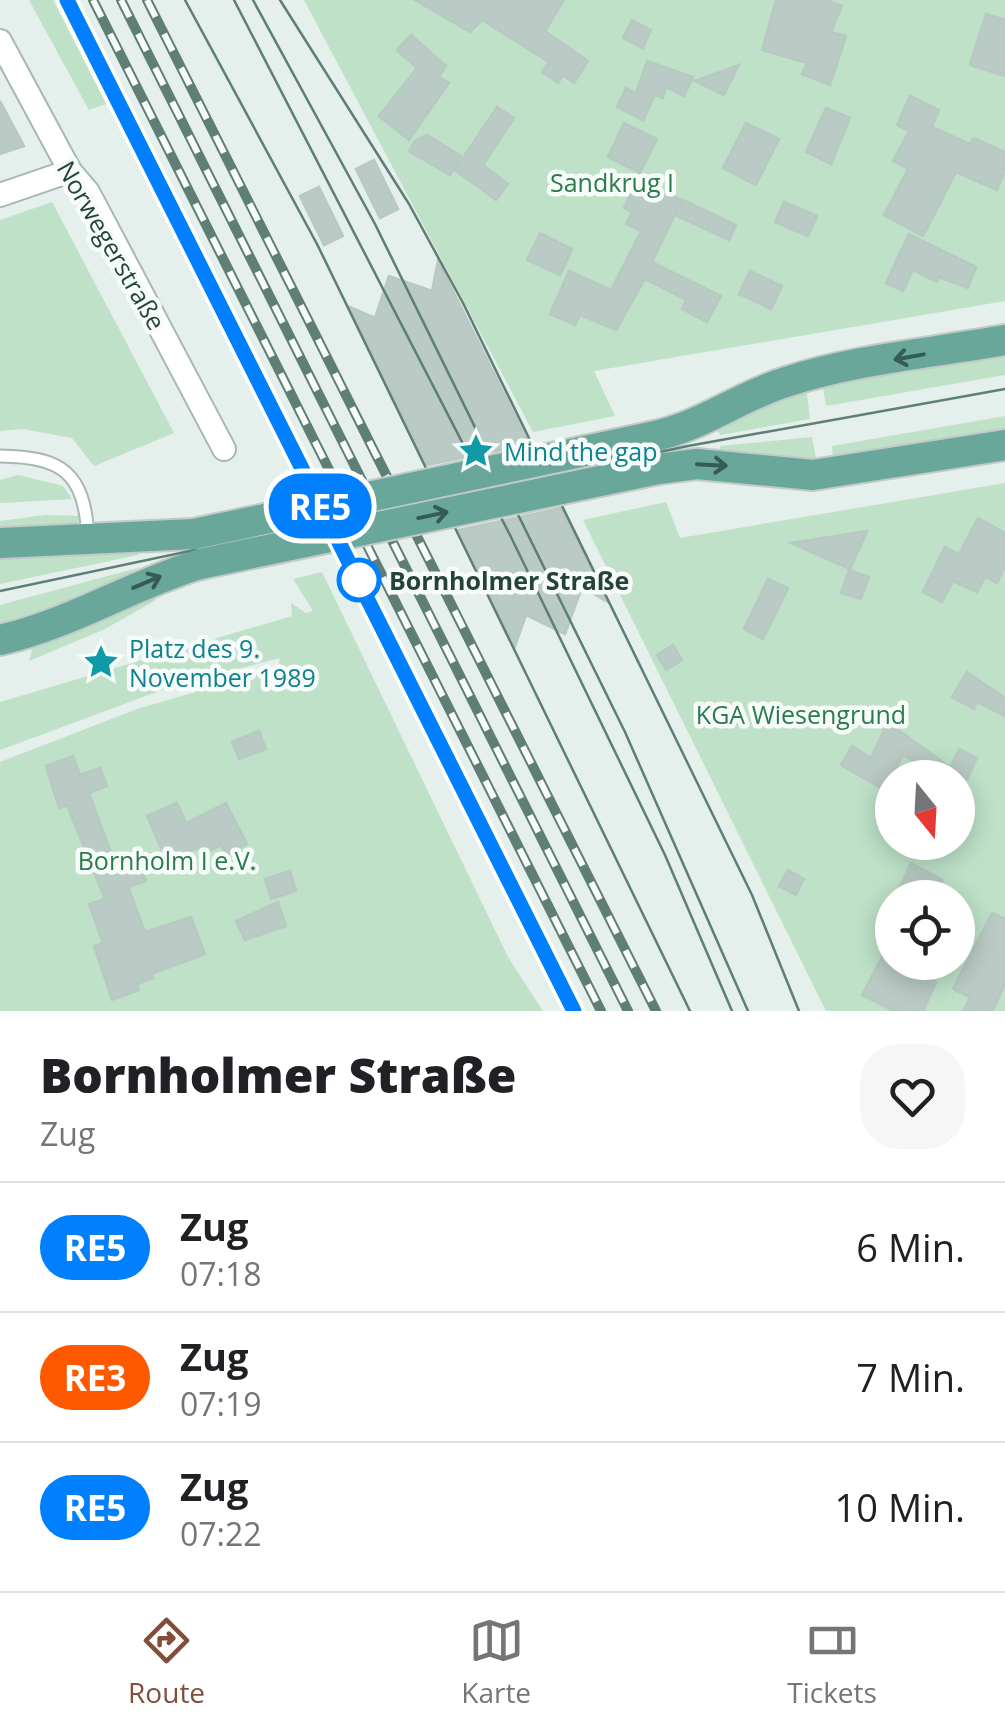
<!DOCTYPE html>
<html lang="de">
<head>
<meta charset="utf-8">
<style>
  :root { --surface:#fff; --page:#f6f6f6; --text:#202124; --muted:#757577; --line:#e0e0e0; --accent:#824e3c }
  body { margin:0; font-family:"Open Sans",sans-serif; background:var(--page); color:var(--text); height:100vh; display:flex; flex-direction:column; font-size:38px; white-space:nowrap }
  * { box-sizing:border-box; margin:0 }
  p { font-size:32px; color:var(--muted) }
  .icon { flex:none; width:55px; height:55px; fill:none; stroke:currentColor; stroke-width:2; stroke-linecap:round; stroke-linejoin:round }
  .map { position:relative; height:1011px; overflow:hidden }
  .sheet { display:flex; flex-direction:column; background:var(--surface); flex:1 }
  .sheet>* { flex:none }
  .badge { padding:0 20px; border-radius:32px; font-size:35px; line-height:65px }
  .needle { width:65px; rotate:162deg }
  .controls { position:absolute; left:875px; top:760px; display:grid; gap:20px }
  .controls a { display:grid; place-items:center; width:100px; height:100px; border-radius:50%; background:var(--surface); box-shadow:0 5px 25px #0003; font-size:50px }
  .map>.badge { position:absolute; translate:-50% -50%; box-shadow:0 0 0 5px #fff }
  .round { display:grid; place-items:center; flex:none; width:105px; height:105px; border-radius:40px; background:var(--page) }
  .headline { display:flex; align-items:center; justify-content:space-between; height:170px; padding:0 40px }
  h1 { font-size:48px; font-weight:800; line-height:75px }
  ul { padding:0; list-style:none }
  li { display:flex; align-items:center; gap:30px; height:130px; padding:0 40px; border-top:2px solid var(--line) }
  li div { flex:1 }
  li b { display:block; font-size:38px }
  li em { font-style:normal }
  li .badge { min-width:110px; font-weight:700; text-align:center }
  .tab-bar { display:flex; justify-content:space-around; align-items:center; height:140px; border-top:2px solid var(--line); background:var(--surface); font-size:28px; color:var(--muted) }
  .tab-bar a { display:grid; justify-items:center; gap:5px }
  .tab-bar .active { color:var(--accent) }
  .map>svg:first-child { display:block }
  .green { fill:#bee1c8; fill-rule:evenodd }
  .building { fill:#bacac4; stroke:#b7c9c2; stroke-width:2.5 }
  .lines { fill:none; stroke-linecap:round; stroke-linejoin:round }
  .service-casing { stroke:#a7b8b3; stroke-width:15 }
  .minor-casing { stroke:#a7b8b3; stroke-width:26 }
  .primary-casing { stroke:#c1cac8; stroke-width:34 }
  .service { stroke:#fff; stroke-width:11 }
  .minor { stroke:#fff; stroke-width:22 }
  .primary { stroke:#68a799; stroke-width:30 }
  .tram { stroke:#5e7e76; stroke-width:2.5 }
  .rail-casing { stroke:#5e7e76; stroke-width:10 }
  .rail { stroke:#f7fbf9; stroke-width:6; stroke-dasharray:19; stroke-linecap:butt }
  .primary-bridge-casing { stroke:#c1cac8; stroke-width:34; stroke-linecap:butt }
  .primary-bridge { stroke:#68a799; stroke-width:30 }
  .oneway { stroke:#345c52 }
  .line-casing { stroke:#fff; stroke-width:22 }
  .line { stroke:#0080ff; stroke-width:15 }
  .stop-dot { fill:#fff; stroke:#0080ff; stroke-width:5 }
  .labels { text-anchor:middle; dominant-baseline:central; stroke-width:9; stroke-linejoin:round; paint-order:stroke }
  .park-label { font-size:25px; fill:#2a7c4c; stroke:#f7fbf9 }
  .street-label { font-size:25px; fill:#23433b; stroke:#f7fbf9 }
  .culture-label { font-size:25px; fill:#0d838f; stroke:#f7fbf9; text-anchor:start }
  .stop-label { font-size:25px; font-weight:bold; fill:#23433b; stroke:#f7fbf9; text-anchor:start }
</style>
</head>
<body>
<div class="map">
<svg width="1005" height="1011" viewBox="0 0 1005 1011">
  <rect width="100%" height="100%" fill="#e5efeb"/>
  <g class="green">
    <polygon points="29,0 53,0 106,104 89,110"/>
    <polygon points="304,0 1005,0 1005,301 594,371 615,416 533,432"/>
    <polygon points="52,202 174,433 94,466 72,438 23,429 0,431 0,220"/>
    <polygon points="1005,351 1005,375 826,406 822,382"/>
    <polygon points="806,386 810,419 720,435 716,428"/>
    <polygon points="1005,416 1005,434 833,463 832,446"/>
    <polygon points="812,437 817,464 720,454 720,446"/>
    <polygon points="18,475 63,486 72,499 0,503 0,480"/>
    <path d="M1005 483V1011H826L583 520 666 502 680 538ZM892 778H958V842H892ZM892 898H958V962H892Z"/>
    <polygon points="45,515 80,516 76,528 0,528 0,521"/>
    <polygon points="138,552 138,555 0,584 0,558"/>
    <polygon points="141,567 51,612 0,627 0,605"/>
    <polygon points="322,572 508,957 543,1011 0,1011 0,762 137,709 278,668 280,658 173,686 0,750 0,702 292,616 291,603 306,613 313,611 293,579"/>
    <polygon points="153,595 156,600 105,629 29,661 34,643"/>
  </g>
  <g class="building">
    <polygon points="415,0 564,0 545,31 588,61 574,83 563,75 558,83 542,72 549,62 482,20 470,32"/>
    <polygon points="776,0 826,0 842,6 831,32 846,36 830,85 802,74 807,63 762,50"/>
    <polygon points="986,14 1005,20 1005,76 970,65"/>
    <polygon points="632,20 651,30 643,48 623,38"/>
    <polygon points="411,35 446,66 439,77 449,83 409,140 379,116 417,68 397,50"/>
    <polygon points="647,61 693,77 684,96 666,87 663,98 655,95 643,120 617,107 626,88 636,93"/>
    <polygon points="739,65 724,95 695,81"/>
    <polygon points="910,96 939,110 932,127 970,144 974,138 1005,152 1005,171 997,190 956,172 923,236 884,215 908,169 893,161 909,131 897,125"/>
    <polygon points="0,101 24,146 0,154"/>
    <polygon points="497,107 514,118 483,165 508,184 496,200 455,170"/>
    <polygon points="826,108 850,118 831,164 806,152"/>
    <polygon points="624,123 657,139 640,173 608,157"/>
    <polygon points="746,123 779,139 756,185 723,168"/>
    <polygon points="427,135 461,156 450,175 409,151 415,141"/>
    <polygon points="374,160 398,209 380,218 356,169"/>
    <polygon points="637,180 682,200 652,262 721,296 707,322 682,309 686,300 645,279 616,330 580,315 575,325 550,314 569,271 611,290 641,231 626,224 632,212 624,208"/>
    <polygon points="319,187 343,236 324,245 300,196"/>
    <polygon points="683,200 736,225 729,240 675,215"/>
    <polygon points="784,202 817,216 808,236 775,222"/>
    <polygon points="540,233 572,249 560,275 527,260"/>
    <polygon points="909,234 976,267 968,288 939,277 937,282 913,270 903,291 886,283"/>
    <polygon points="438,261 529,444 427,465 350,307 375,318 389,276 432,291"/>
    <polygon points="750,271 782,286 771,309 739,294"/>
    <polygon points="561,508 608,602 582,587 565,634 526,615 515,646 459,530"/>
    <polygon points="978,518 1005,533 1005,566 997,583 985,577 977,592 953,581 942,602 923,592 945,547 959,554"/>
    <polygon points="867,531 850,569 791,543"/>
    <polygon points="849,570 869,577 861,599 841,593"/>
    <polygon points="768,579 788,588 763,639 744,629"/>
    <polygon points="673,645 682,660 666,670 657,655"/>
    <polygon points="967,672 1005,698 1005,716 977,702 974,709 952,697"/>
    <polygon points="886,726 893,726 948,766 942,777 903,755 885,790 841,765 852,746 871,758"/>
    <polygon points="259,731 266,749 239,759 232,742"/>
    <polygon points="959,749 977,758 967,779 949,771"/>
    <polygon points="73,756 80,775 100,768 107,786 89,793 111,853 115,852 120,867 138,860 146,881 128,887 145,932 191,917 205,954 151,974 153,978 137,984 139,990 112,1000 94,946 103,943 89,904 105,899 67,805 59,808 46,766"/>
    <polygon points="177,803 186,823 226,803 247,844 226,855 221,845 203,855 200,848 165,857 147,816"/>
    <polygon points="911,863 943,880 934,898 895,898"/>
    <polygon points="788,870 804,879 796,895 779,886"/>
    <polygon points="290,871 296,891 271,899 265,879"/>
    <polygon points="278,902 286,926 245,940 236,921"/>
    <polygon points="992,913 1005,919 1005,984 992,1011 963,1011 970,997 953,989"/>
    <polygon points="882,957 936,982 923,1011 894,1011 862,995"/>
  </g>
  <g class="lines">
    <defs>
      <path id="service" d="M0 456C62 457 84 472 88 536"/>
      <g id="minor">
        <polyline points="0,41 70,171 88,192 224,449"/>
        <polyline points="0,195 70,171"/>
      </g>
      <g id="primary">
        <path d="M651 437C703 426 738 397 786 382 856 359 933 353 1005 340"/>
        <polyline points="658,469 697,464 813,475 1005,445"/>
        <polyline points="0,543 194,534"/>
        <path d="M0 640C71 624 131 585 200 564"/>
      </g>
    </defs>
    <use href="#service" class="service-casing"/>
    <use href="#minor" class="minor-casing"/>
    <use href="#primary" class="primary-casing"/>
    <use href="#service" class="service"/>
    <use href="#minor" class="minor"/>
    <use href="#primary" class="primary"/>
    <g class="tram">
      <polyline points="185,0 317,244 690,1011"/>
      <polyline points="234,0 510,535 665,855 732,1011"/>
      <polyline points="253,0 375,224 625,732 748,1011"/>
      <polyline points="280,0 409,204 463,303 752,895 799,1011"/>
      <polyline points="0,591 688,446 1005,389"/>
    </g>
    <defs>
      <g id="rail">
        <polyline points="67,0 574,1011"/>
        <polyline points="93,0 601,1011"/>
        <polyline points="121,0 628,1011"/>
        <polyline points="147,0 656,1011"/>
      </g>
    </defs>
    <use href="#rail" class="rail-casing"/>
    <use href="#rail" class="rail"/>
    <defs>
      <g id="primary-bridge">
        <polyline points="194,534 651,437"/>
        <polyline points="200,564 658,469"/>
      </g>
    </defs>
    <use href="#primary-bridge" class="primary-bridge-casing"/>
    <use href="#primary-bridge" class="primary-bridge"/>
  </g>
  <defs><path id="oneway-shaft" d="M-6 0H5M1.5-3L5.5 0L1.5 3" fill="none" stroke-width="1.6" stroke-linecap="round" stroke-linejoin="round" transform="scale(2.5)"/></defs>
  <g class="oneway">
    <use href="#oneway-shaft" transform="translate(909 357) rotate(170)"/>
    <use href="#oneway-shaft" transform="translate(712 465) rotate(3)"/>
    <use href="#oneway-shaft" transform="translate(433 515) rotate(-12)"/>
    <use href="#oneway-shaft" transform="translate(147 582) rotate(-23)"/>
  </g>
  <g class="lines">
    <defs>
      <polyline id="line" points="67,0 574,1011"/>
    </defs>
    <use href="#line" class="line-casing"/>
    <use href="#line" class="line"/>
  </g>
  <defs>
    <symbol id="sight-bare" viewBox="-9 -9 18 18"><path d="M0-6L1.8-2.2L6-1.7L2.9 1.2L3.7 5.4L0 3.3L-3.7 5.4L-2.9 1.2L-6-1.7L-1.8-2.2Z" fill="#0f9aa8" stroke="#f7fbf9" stroke-width="2.5" paint-order="stroke"/></symbol>
  </defs>
  <g fill-rule="evenodd">
    <use href="#sight-bare" x="451" y="426" width="50" height="50"/>
    <use href="#sight-bare" x="76" y="637" width="50" height="50"/>
  </g>
  <circle class="stop-dot" cx="359" cy="580" r="20"/>
  <g class="labels">
    <g class="park-label">
      <text x="612" y="182">Sandkrug I</text>
      <text x="801" y="714">KGA Wiesengrund</text>
      <text x="167" y="860">Bornholm I e.V.</text>
    </g>
    <g class="street-label">
      <text transform="translate(112 245) rotate(60)">Norwegerstraße</text>
    </g>
    <g class="culture-label">
      <text x="504" y="451">Mind the gap</text>
      <text x="129" y="648">Platz des 9.<tspan x="129" dy="29">November 1989</tspan></text>
    </g>
    <g class="stop-label">
      <text x="389" y="580">Bornholmer Straße</text>
    </g>
  </g>
</svg>
<div class="controls">
<a><svg class="needle" viewBox="-14 -14 28 28"><path d="M0-13l5 13h-10z" fill="#e53935"/><path d="M0 13l5-13h-10z" fill="#757577"/></svg></a>
<a><svg class="icon" aria-label="locate" viewBox="0 0 24 24"><circle cx="12" cy="12" r="6"/><path d="M12 2v4M12 18v4M2 12h4M18 12h4"/></svg></a>
</div>
<b class="badge" style="left:320px;top:506px;background:#0080ff;color:#fff">RE5</b>
</div>
<section class="sheet">
<div class="headline"><div><h1>Bornholmer Straße</h1><p>Zug</p></div><a class="round"><svg class="icon" aria-label="heart" viewBox="0 0 24 24"><path d="M12 20l-8-8c-3-5 5-10 8-4 3-6 11-1 8 4z"/></svg></a></div>
<ul>
<li><span class="badge" style="background:#0080ff;color:#fff">RE5</span><div><b>Zug</b><p>07:18</p></div><em>6 Min.</em></li>
<li><span class="badge" style="background:#ff5900;color:#fff">RE3</span><div><b>Zug</b><p>07:19</p></div><em>7 Min.</em></li>
<li><span class="badge" style="background:#0080ff;color:#fff">RE5</span><div><b>Zug</b><p>07:22</p></div><em>10 Min.</em></li>
</ul>
</section>
<nav class="tab-bar">
<a class="active"><svg class="icon" aria-label="directions" viewBox="0 0 24 24"><path d="M12 3l9 9-9 9-9-9zM9 14v-3h6M13 9l2 2-2 2"/></svg>Route</a>
<a><svg class="icon" aria-label="map" viewBox="0 0 24 24"><path d="M3 6l6-2 6 2 6-2v14l-6 2-6-2-6 2zM9 4v14M15 6v14"/></svg>Karte</a>
<a><svg class="icon" aria-label="tickets" viewBox="0 0 24 24"><path d="M3 7h18v10H3zM15 7v10"/></svg>Tickets</a>
</nav>
</body>
</html>
